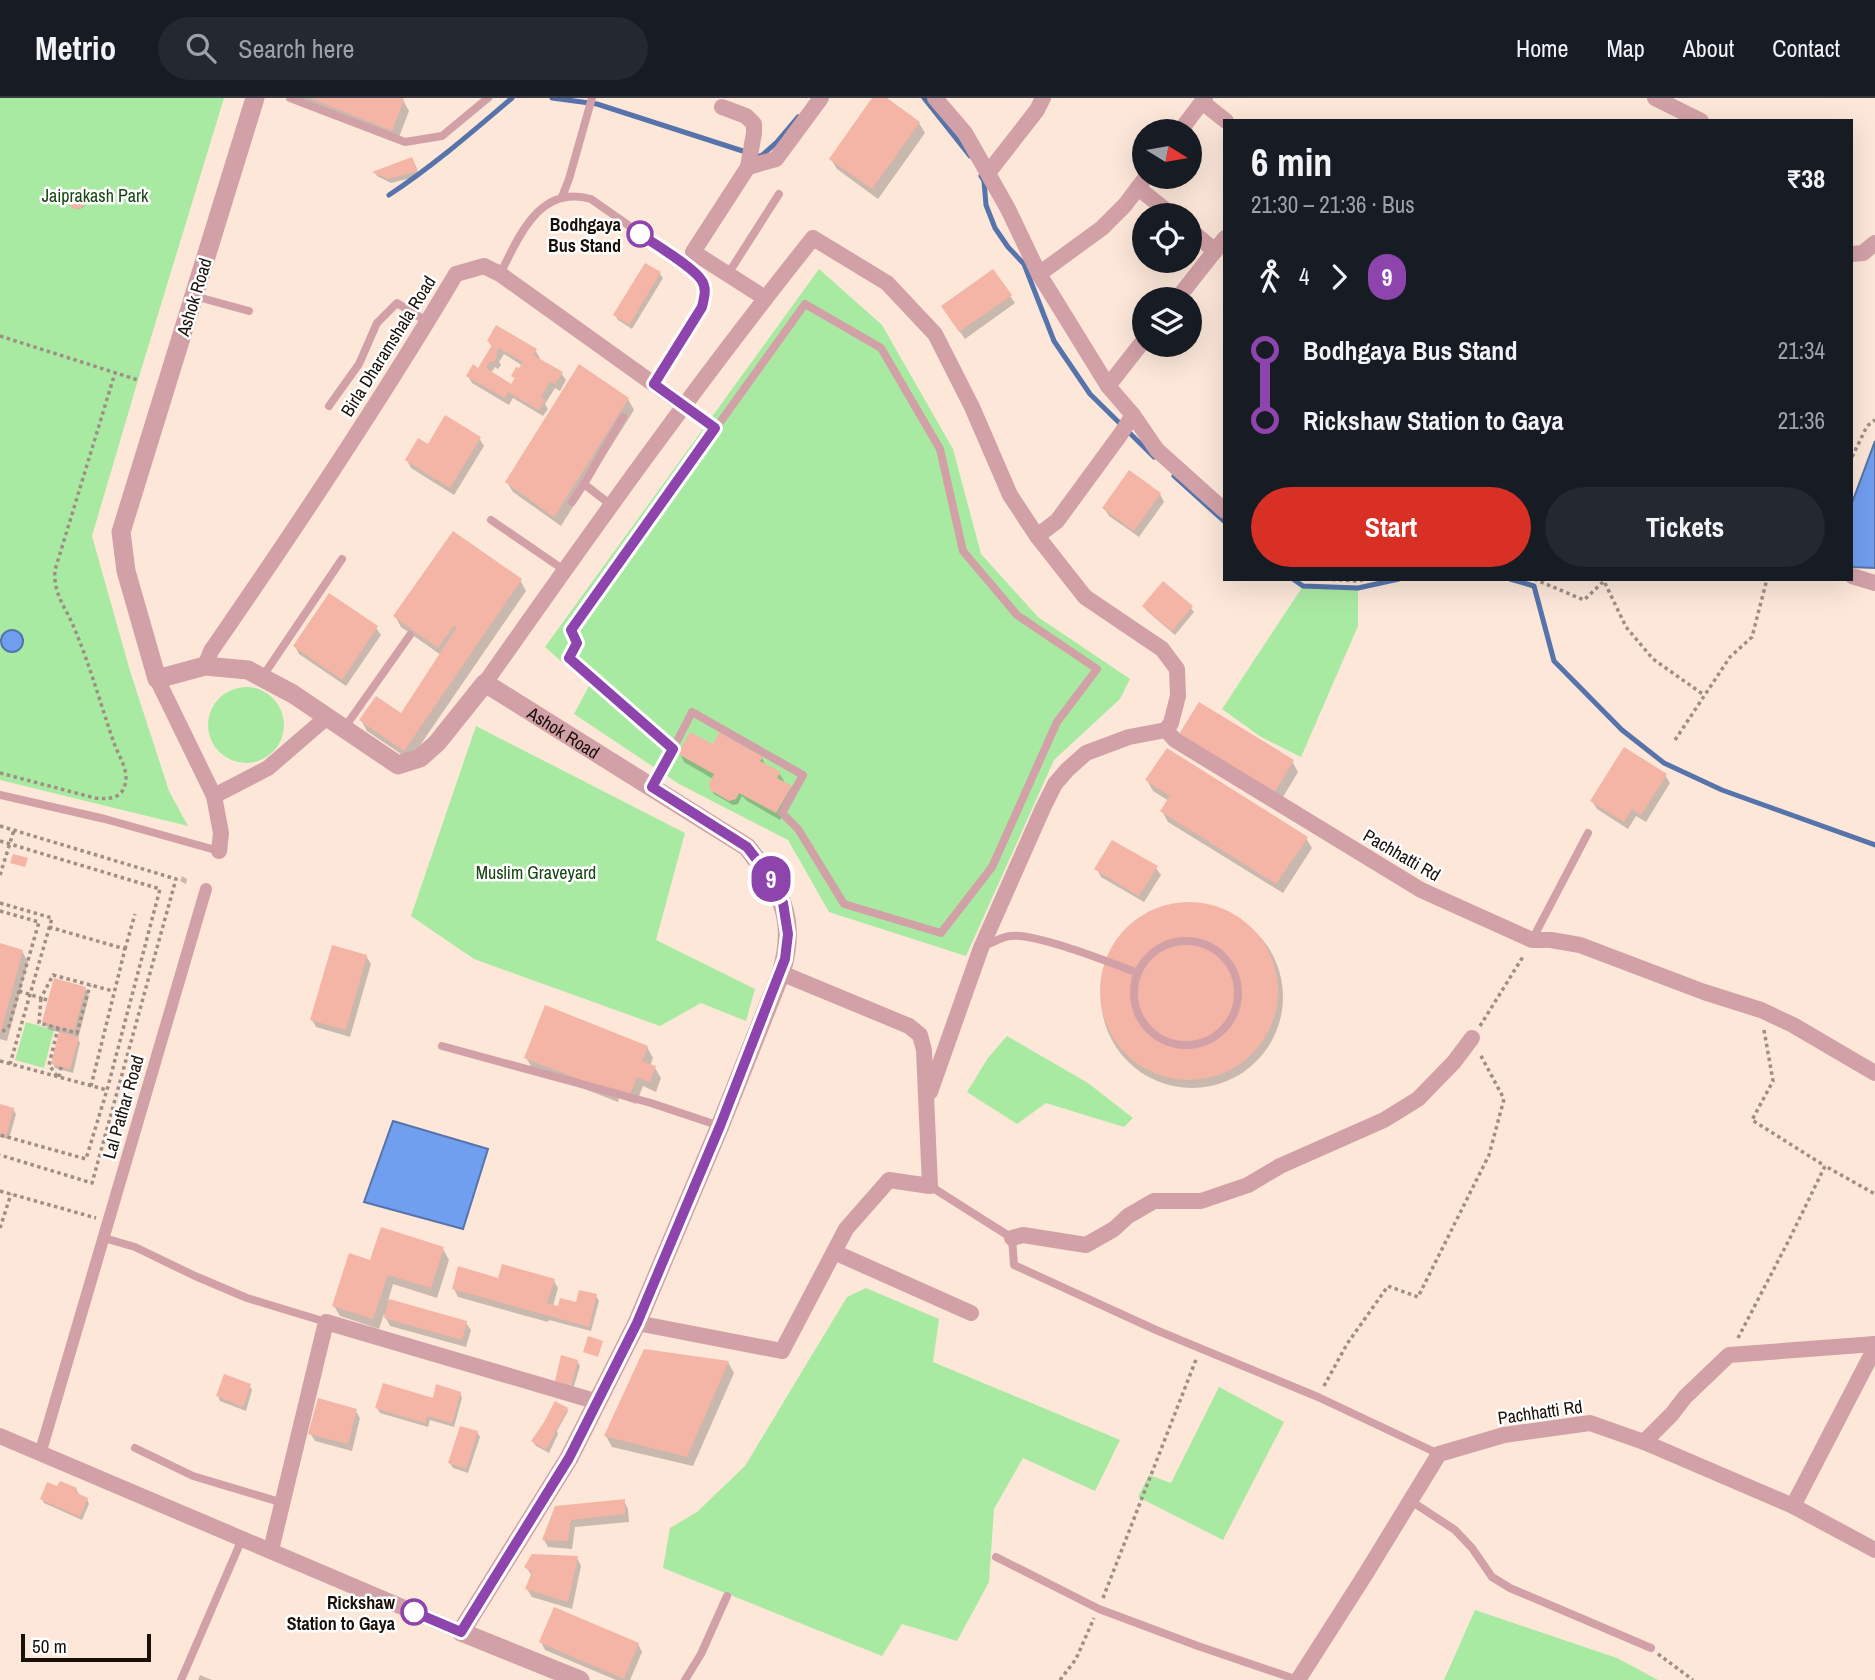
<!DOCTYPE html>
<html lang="en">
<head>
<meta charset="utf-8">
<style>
  :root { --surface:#171b24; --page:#242831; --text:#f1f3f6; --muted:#9ea1a6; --line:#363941; --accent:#d93025 }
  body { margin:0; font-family:"Archivo Narrow",sans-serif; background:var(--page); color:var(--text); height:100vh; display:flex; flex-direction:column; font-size:26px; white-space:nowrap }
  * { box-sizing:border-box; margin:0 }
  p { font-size:23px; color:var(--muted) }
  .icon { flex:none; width:38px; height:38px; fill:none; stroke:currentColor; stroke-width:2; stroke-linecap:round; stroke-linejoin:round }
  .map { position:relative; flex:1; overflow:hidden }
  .details { position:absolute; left:1223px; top:21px; width:630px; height:462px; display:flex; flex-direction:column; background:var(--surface); border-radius:0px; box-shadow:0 7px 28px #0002 }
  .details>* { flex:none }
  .badge { padding:0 14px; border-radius:23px; font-size:24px; line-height:46px }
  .needle { width:46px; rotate:101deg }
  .controls { position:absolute; left:1132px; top:21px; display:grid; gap:14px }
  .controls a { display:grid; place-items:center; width:70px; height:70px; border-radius:50%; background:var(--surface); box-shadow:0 7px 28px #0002; font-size:35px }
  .scale { position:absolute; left:21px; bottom:18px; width:130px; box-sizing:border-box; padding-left:7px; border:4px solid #19100a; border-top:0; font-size:19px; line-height:24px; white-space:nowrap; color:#19100a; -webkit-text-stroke:5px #fff; paint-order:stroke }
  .map>.badge { position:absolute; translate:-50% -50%; box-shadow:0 0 0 4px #fff }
  .legs { display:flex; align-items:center; gap:10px; height:77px; padding:0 28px; font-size:23px }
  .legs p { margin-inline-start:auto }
  .overview { display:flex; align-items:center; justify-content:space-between; height:119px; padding:0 28px }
  h1 { font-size:38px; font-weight:700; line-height:52px }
  .button { display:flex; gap:14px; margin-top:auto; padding:14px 28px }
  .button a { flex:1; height:80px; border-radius:42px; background:var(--accent); color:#fff; font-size:28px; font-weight:700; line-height:80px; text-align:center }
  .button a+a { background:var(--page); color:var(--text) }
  ul { padding:0 28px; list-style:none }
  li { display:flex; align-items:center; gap:24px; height:70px; font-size:26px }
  li i { display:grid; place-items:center; width:10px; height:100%; margin:0 9px; background:currentColor }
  li i::after { content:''; width:18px; height:18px; margin:-9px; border:5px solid; border-radius:50%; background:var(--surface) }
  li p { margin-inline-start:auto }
  li:first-child i { background:linear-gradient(#0000 50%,currentColor 0) }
  li:last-child i { background:linear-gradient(currentColor 50%,#0000 0) }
  header { display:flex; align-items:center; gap:42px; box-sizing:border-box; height:98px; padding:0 35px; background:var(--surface); border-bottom:2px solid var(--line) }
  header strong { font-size:33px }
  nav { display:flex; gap:38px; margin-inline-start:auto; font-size:24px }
  .search { width:490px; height:63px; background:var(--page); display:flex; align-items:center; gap:18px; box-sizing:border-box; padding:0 24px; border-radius:38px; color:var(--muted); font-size:26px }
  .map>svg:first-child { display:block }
  .green { fill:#a9eaa3 }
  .water { fill:#709ff0; stroke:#5674ab; stroke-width:2 }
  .shadow { fill:#0003; fill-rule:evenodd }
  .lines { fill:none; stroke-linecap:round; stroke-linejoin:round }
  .stream { stroke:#5674ab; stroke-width:5 }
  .building { fill:#f5b5a6; fill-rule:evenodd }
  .path { stroke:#9f8e84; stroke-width:3.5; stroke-dasharray:3.5 3.5; stroke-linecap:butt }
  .service { stroke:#d2a1a7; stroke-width:8 }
  .pedestrian { stroke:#d2a1a7; stroke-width:12 }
  .minor { stroke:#d2a1a7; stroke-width:16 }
  .tertiary { stroke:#d2a1a7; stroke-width:19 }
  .line-1-casing { stroke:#fff; stroke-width:16 }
  .line-1 { stroke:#8e44ad; stroke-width:10 }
  .stop-1-dot { fill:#fff; stroke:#8e44ad; stroke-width:3.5 }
  .labels { text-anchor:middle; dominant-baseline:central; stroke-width:5; stroke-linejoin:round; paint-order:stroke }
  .park-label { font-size:18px; fill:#164612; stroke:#fff }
  .stop-label { font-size:18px; font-weight:bold; fill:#19100a; stroke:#fff; text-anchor:end }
  .street-label { font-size:18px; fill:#19100a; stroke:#fff }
</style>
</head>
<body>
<header>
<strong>Metrio</strong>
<div class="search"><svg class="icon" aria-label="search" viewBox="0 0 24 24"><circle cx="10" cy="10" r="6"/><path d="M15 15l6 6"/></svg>Search here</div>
<nav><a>Home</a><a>Map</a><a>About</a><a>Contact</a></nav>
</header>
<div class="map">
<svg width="1875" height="1582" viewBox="0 0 1875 1582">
  <rect width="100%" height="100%" fill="#fce7d9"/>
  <g class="green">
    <polygon points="0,0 224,0 138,282 92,438 130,573 169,693 188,728 0,682"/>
    <polygon points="819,171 882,227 953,351 981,456 1038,519 1130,581 1120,601 1054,662 966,858 829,814 788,742 679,686 574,616 589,588 545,549"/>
    <polygon points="1303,488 1358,490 1358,528 1301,659 1261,639 1222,611"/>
    <circle cx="246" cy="627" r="38"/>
    <polygon points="476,628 685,735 656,842 755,891 746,923 701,905 660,928 474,861 411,818"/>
    <polygon points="26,924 54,932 44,970 15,962"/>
    <polygon points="1007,938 1088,985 1133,1020 1124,1029 1046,1005 1017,1026 967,994 988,960"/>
    <polygon points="866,1190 939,1221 933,1264 1120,1342 1095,1393 1023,1360 994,1411 989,1484 957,1543 902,1526 882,1558 663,1470 670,1430 697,1414 745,1368 847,1199"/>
    <polygon points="1219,1289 1284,1324 1223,1442 1138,1399 1149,1377 1171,1385"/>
    <polygon points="1475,1512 1617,1560 1658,1582 1444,1582"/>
  </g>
  <g class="water">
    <polygon points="1875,343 1875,470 1852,469 1852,405"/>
    <circle cx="12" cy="543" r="11"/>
    <polygon points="393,1023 488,1051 463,1131 364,1104"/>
  </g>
  <g class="shadow">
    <polygon points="297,0 398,0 403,2 409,13 398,42"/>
    <polygon points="874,0 884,0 919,25 925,35 878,101 837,71 831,61"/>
    <polygon points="414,66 419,78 391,85 377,78 375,75"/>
    <circle cx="78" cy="102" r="9"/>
    <polygon points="646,167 660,176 663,180 632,231 618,222 615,217"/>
    <polygon points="1010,198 1015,205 965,241 947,216"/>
    <path d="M489 244 535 252 540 260 539 262 561 275 566 282 560 293 555 290 545 306 548 311 543 318 513 300 509 307 472 285 468 278 479 272 492 249ZM504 256 523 268 513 278 516 282 512 288 491 275 495 269 498 271 501 267 499 264Z"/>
    <polygon points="628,301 634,312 561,428 513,394 507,384"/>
    <polygon points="479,340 484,348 454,397 411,370 407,362 428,348"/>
    <polygon points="1160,396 1164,404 1139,439 1109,418 1104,410"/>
    <polygon points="520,482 526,493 410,662 367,633 361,622 401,618 441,557 401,529 395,518"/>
    <polygon points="1144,508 1191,510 1194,514 1175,537 1147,513"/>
    <polygon points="376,530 381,537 346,588 299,556 295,548"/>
    <polygon points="1188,647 1292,663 1298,674 1280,704"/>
    <polygon points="714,649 762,660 766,668 779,675 784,683 783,685 791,689 795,697 780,722 747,703 742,698 738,706 733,707 714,696 711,691 713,681 684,664 680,656"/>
    <polygon points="1665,677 1670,685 1646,724 1636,718 1628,731 1597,711 1592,703"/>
    <polygon points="1147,682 1306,740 1312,750 1283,795 1168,724 1162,713 1169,703 1153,693"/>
    <polygon points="1156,770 1161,777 1144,804 1101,779 1097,771"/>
    <polygon points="182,778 187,781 186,786 180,783"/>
    <circle cx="1192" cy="899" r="91"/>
    <polygon points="0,847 22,853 28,864 7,943 0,941"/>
    <polygon points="366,858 371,866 350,939 316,929 312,922"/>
    <polygon points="85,890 89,898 78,941 80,945 73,975 55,970 53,965 61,935 48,931 44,923"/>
    <polygon points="647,949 653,960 650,968 655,970 661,980 656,994 643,988 636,1006 619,1000 618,1004 533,971 526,960"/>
    <polygon points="0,1008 13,1011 16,1016 9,1041 0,1039"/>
    <polygon points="443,1151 449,1162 437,1200 393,1186 388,1203 466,1225 471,1232 466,1249 390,1228 384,1216 379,1231 340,1218 334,1208 372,1164"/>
    <polygon points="499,1182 554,1183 558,1190 553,1208 559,1210 577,1206 596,1198 599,1203 591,1233 549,1222 548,1224 458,1199 454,1191"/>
    <polygon points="577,1263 580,1268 573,1291 559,1288 556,1283"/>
    <polygon points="728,1264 734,1275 693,1368 612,1349 606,1338"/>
    <polygon points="249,1287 252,1292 246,1313 220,1303 218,1298"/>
    <polygon points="460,1295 462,1300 454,1329 430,1322 428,1329 380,1315 377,1310 434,1303"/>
    <polygon points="567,1311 568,1313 557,1333 558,1336 549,1355 536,1348 533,1344"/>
    <polygon points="355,1312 360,1320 352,1353 315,1343 310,1335"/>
    <polygon points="477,1334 480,1339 468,1375 453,1370 450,1365"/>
    <polygon points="58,1391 76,1391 79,1396 87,1401 89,1406 82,1422 44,1405 42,1401"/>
    <polygon points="624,1403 628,1411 629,1424 575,1429 572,1451 548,1449 544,1442 557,1410"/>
    <polygon points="577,1460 581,1468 572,1511 532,1499 527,1491 532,1478 526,1469"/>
    <polygon points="541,1544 638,1546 642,1554 630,1582 616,1582 545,1552"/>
    <polygon points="200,1577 212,1582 198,1582"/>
  </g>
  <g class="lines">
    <g class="stream">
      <polyline points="552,0 597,6 749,55"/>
      <polyline points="924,0 970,58"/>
      <polyline points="759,58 760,59 776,45 798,19"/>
      <polyline points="981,78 984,83 986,107 995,130 1008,149 1024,166 1054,243 1090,296 1154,359"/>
      <path d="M389 97C433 68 472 34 512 0"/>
      <polyline points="1174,378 1225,424"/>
      <polyline points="1293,481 1303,488 1358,490 1399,481"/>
      <polyline points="1510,481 1534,488 1554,563 1622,632 1664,665 1722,692 1875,747"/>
    </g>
  </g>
  <g class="building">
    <polygon points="310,0 402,0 404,1 392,33"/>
    <polygon points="872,0 887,0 920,24 872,91 829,61"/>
    <polygon points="412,59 418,73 388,81 372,74"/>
    <circle cx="77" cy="101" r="10"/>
    <polygon points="645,165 661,174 629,227 613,217"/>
    <polygon points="993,171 1012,197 959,234 941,208"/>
    <path d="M496 227 537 251 533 257 563 274 555 286 550 283 541 299 545 302 539 312 508 294 505 300 466 278 473 266 478 270 492 247 487 243ZM499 250 523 264 519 270 516 269 511 278 515 280 511 286 486 270 490 263 493 265 497 258 496 256Z"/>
    <polygon points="579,266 629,300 554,419 505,384"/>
    <polygon points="445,317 481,339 450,390 405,362 418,340 428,346"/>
    <polygon points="1129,372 1161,395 1134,433 1102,410"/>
    <polygon points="453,433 522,481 404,653 359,622 376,598 401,615 457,529 454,527 438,550 393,518"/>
    <polygon points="1163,483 1193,508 1172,533 1142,508"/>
    <polygon points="329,495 378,528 342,582 293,548"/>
    <polygon points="1199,604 1294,662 1274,695 1179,636"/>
    <polygon points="690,634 713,646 719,634 763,659 760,663 781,674 777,680 792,688 776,715 739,695 736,701 729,703 710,692 709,685 714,676 678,656"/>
    <polygon points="1624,649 1667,676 1641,717 1632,711 1624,724 1590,703"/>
    <polygon points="1167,650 1308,739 1276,786 1160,713 1170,698 1145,682"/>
    <polygon points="1112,742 1158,768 1139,798 1094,771"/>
    <polygon points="13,756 28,760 25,769 10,765"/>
    <circle cx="1189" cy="893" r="89"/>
    <polygon points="0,845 23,852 1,934 0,934"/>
    <polygon points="332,847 367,857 346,932 310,922"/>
    <polygon points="54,880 86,889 74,933 42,924"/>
    <polygon points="545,907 648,948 642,963 656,968 650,984 637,979 630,997 613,990 612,994 524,960"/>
    <polygon points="59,934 79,939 70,971 51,966"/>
    <polygon points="0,1006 14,1010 6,1038 0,1036"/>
    <polygon points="381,1129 444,1149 431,1190 388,1177 373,1221 332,1208 349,1155 370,1162"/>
    <polygon points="502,1166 555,1181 547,1205 558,1208 560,1200 576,1204 579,1192 597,1196 589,1229 452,1191 458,1168 498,1180"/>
    <polygon points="389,1201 467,1223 462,1242 384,1220"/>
    <polygon points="588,1238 603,1243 598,1259 583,1254"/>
    <polygon points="644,1251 729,1263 687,1359 604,1338"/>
    <polygon points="561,1257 578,1262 571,1288 555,1283"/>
    <polygon points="224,1276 251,1286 243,1309 216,1298"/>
    <polygon points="383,1285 433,1300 436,1286 461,1294 452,1325 427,1318 425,1325 375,1310"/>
    <polygon points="318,1300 357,1311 348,1346 308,1336"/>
    <polygon points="555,1303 568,1310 546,1352 531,1343 544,1324"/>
    <polygon points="460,1328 478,1333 466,1371 448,1365"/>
    <polygon points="60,1383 77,1390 75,1394 88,1400 80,1419 40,1401 47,1384 57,1388"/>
    <polygon points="625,1401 625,1416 571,1422 568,1443 542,1442 555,1408"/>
    <polygon points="532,1456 578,1458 568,1504 525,1491 532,1474 524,1469"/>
    <polygon points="554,1509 639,1545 624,1581 539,1544"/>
  </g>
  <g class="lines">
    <g class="path">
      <polyline points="0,238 138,282"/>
      <polyline points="1852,359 1867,328 1875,322"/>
      <polyline points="1325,481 1357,483 1367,481"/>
      <polyline points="1534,481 1584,502 1604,483 1626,529 1653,561 1704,597"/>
      <polyline points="1675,642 1730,559 1752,539 1767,481"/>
      <path d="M0 675 95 700C111 702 125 700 126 680 126 668 118 656 114 645 101 608 90 567 75 532 66 509 53 497 55 472L115 275"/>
      <polyline points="0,728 176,781 92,1085 0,1057"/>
      <polyline points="0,743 160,791 107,992 86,1061 0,1037"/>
      <polyline points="0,777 14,732"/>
      <polyline points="0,805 52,820 10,966"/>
      <polyline points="0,813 39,824 9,928 0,936"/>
      <polyline points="49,829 125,851 91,988"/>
      <polyline points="125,851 135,816"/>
      <polyline points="19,893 41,900 53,877 113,893"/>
      <polyline points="47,902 41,900 39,925 77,935 90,887"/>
      <polyline points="1480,928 1524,857"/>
      <polyline points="1764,932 1773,983 1752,1022 1825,1068"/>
      <polyline points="0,963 107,992"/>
      <polyline points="57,978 49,967 58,930"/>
      <polyline points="59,979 61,969"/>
      <polyline points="0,1093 96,1120"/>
      <polyline points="0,1130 11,1096"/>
      <polyline points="1738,1240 1791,1138 1825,1068 1875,1096"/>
      <polyline points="1324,1288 1347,1246 1388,1188 1418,1199 1489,1057 1504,1001 1480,956"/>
      <polyline points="1103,1500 1197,1259"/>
      <polyline points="1658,1556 1693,1582"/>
      <polyline points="1060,1582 1076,1561 1094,1520"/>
    </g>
    <g class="service">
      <polyline points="290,0 405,44 442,38 488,0"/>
      <polyline points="562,99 569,81 592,0"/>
      <path d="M500 176C519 139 539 86 591 101L695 174C706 187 706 193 702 209L654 286"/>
      <polyline points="728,176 779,96"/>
      <polyline points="194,198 249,213"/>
      <polyline points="683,307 715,330"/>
      <polyline points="329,308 359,266 377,225 397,205 428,224"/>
      <polyline points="572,404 584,386"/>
      <polyline points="611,407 584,386 623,319"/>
      <polyline points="491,422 564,472"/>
      <polyline points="263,578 342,461"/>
      <polyline points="345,629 410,537"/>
      <polyline points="652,689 673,651 569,560 577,545 571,532 805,206 881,250 940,351 963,453 1017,517 1097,571 1057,624 992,769 941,835 844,806 798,731 782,715 803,677 692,614 673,651"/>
      <polyline points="0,697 105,721 219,753"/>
      <polyline points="1532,842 1588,735"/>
      <circle cx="1186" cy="895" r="52"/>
      <path d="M984 848C992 845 1001 839 1010 838 1034 834 1111 865 1138 875"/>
      <polyline points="442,948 651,1005 720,1028"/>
      <polyline points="930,1088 1012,1140 1014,1167 1156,1232 1318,1299 1439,1356"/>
      <polyline points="104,1140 135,1149 195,1178 247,1200 326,1224"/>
      <polyline points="135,1350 193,1378 283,1405"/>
      <polyline points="1411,1403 1455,1432 1472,1450 1492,1479 1510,1490 1651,1550"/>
      <polyline points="996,1459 1099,1511 1198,1548 1298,1582"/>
      <polyline points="181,1582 242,1441"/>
      <polyline points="685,1582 701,1556 727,1498"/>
    </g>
    <polyline class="pedestrian" points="40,1356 206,791"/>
    <g class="minor">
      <polyline points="935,0 965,35 1008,111 1039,176 1108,288 1133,317 1157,352 1225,413"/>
      <polyline points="1655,0 1701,23"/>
      <polyline points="1202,4 1226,23"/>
      <polyline points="722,9 746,18 754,26 754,35 748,69"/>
      <polyline points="1180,33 1205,0"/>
      <polyline points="988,75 1037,12 1043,0"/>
      <polyline points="1138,90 1172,117"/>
      <polyline points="1190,132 1215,153"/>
      <polyline points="1852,156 1863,155 1875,145"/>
      <polyline points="1039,176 1102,130 1125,107 1146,79"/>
      <polyline points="765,200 693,154 748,69 776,61 821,0"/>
      <polyline points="1177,201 1225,140"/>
      <polyline points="1108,288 1144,242"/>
      <polyline points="1037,438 1057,423 1120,337 1133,317"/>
      <polyline points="1852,478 1875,485"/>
      <path d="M205 568 211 553C296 430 380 304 456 176L484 168 500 176 683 307"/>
      <polyline points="157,581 214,698 221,735 219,753"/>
      <path d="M485 585C591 434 698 284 813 140L887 185 935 236 972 309 1010 397 1037 438 1085 499 1162 551 1177 571 1178 598 1171 625 1166 632 1175 642 1421 792 1532 842H1551L1580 847 1704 894 1761 912 1793 927 1875 975"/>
      <polyline points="214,698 268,670 327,619"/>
      <polyline points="930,994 981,850 1043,710 1055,686 1067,672 1086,655 1129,639 1166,632"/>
      <polyline points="1012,1140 1023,1137 1086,1147 1114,1131 1128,1118 1154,1103 1201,1103 1248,1087 1280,1068 1384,1022 1418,1001 1454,964 1472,940"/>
      <polyline points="834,1154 971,1215"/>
      <polyline points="637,1225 782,1253 846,1131 889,1082 930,1088 924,952 920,937 909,928 781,875"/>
      <polyline points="0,1338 461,1534"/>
      <polyline points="1644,1344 1672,1316 1685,1299 1729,1257 1875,1246"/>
      <polyline points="1793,1408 1875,1452"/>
      <polyline points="271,1452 326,1224 598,1304"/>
      <polyline points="1298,1582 1365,1477 1439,1356 1504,1337 1590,1325 1644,1344 1793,1408 1875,1250"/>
    </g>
    <path class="tertiary" id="s1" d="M255 0 121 434 126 473 157 581 205 568 248 572 293 596 398 667 420 660 437 645 485 585 747 749C780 792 798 820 781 875L720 1028 637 1225 569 1360 461 1534 580 1582"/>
  </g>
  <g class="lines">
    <defs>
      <path id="line-1" d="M414 1514 461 1534 569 1360 637 1225 720 1028 785 861 788 836 783 805 771 780 747 749 652 689 673 651 569 560 577 545 571 532 715 330 654 286 702 209C704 200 707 191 702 183 694 169 654 146 640 136"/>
    </defs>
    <use href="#line-1" class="line-1-casing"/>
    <use href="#line-1" class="line-1"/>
  </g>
  <g class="stop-1-dot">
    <circle cx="640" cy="136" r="12"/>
    <circle cx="414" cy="1514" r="12"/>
  </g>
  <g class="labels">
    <g class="park-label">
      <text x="95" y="97">Jaiprakash Park</text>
      <text x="536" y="774">Muslim Graveyard</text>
    </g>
    <g class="stop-label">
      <text x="621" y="126">Bodhgaya<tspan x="621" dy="21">Bus Stand</tspan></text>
      <text x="395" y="1504">Rickshaw<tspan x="395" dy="21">Station to Gaya</tspan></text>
    </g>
    <g class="street-label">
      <text transform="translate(194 199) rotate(-73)">Ashok Road</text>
      <text transform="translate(388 248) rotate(-58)">Birla Dharamshala Road</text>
      <text stroke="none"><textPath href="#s1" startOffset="1092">Ashok Road</textPath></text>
      <text transform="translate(1402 757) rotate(30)">Pachhatti Rd</text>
      <text transform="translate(123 1009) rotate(-74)">Lal Pathar Road</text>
      <text transform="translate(1540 1314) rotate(-8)">Pachhatti Rd</text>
    </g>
  </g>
</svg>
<div class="controls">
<a><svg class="needle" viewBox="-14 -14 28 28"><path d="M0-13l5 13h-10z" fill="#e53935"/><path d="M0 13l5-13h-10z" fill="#9ea1a6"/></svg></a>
<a><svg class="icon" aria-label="locate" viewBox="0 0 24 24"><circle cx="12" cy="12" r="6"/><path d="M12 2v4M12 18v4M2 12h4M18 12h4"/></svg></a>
<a><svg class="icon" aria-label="layers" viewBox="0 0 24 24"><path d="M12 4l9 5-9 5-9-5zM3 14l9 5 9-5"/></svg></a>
</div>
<div class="scale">50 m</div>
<b class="badge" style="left:771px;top:781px;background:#8e44ad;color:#fff">9</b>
<section class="details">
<div class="overview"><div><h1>6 min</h1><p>21:30 – 21:36 · Bus</p></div><b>₹38</b></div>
<div class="legs"><svg class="icon" aria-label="walk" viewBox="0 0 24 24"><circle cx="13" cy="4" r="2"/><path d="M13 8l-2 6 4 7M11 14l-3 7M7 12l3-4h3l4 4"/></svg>4<svg class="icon" aria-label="forward" viewBox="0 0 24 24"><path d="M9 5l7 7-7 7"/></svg><b class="badge" style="background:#8e44ad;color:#fff">9</b></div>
<ul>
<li><i style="color:#8e44ad"></i><b>Bodhgaya Bus Stand</b><p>21:34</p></li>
<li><i style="color:#8e44ad"></i><b>Rickshaw Station to Gaya</b><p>21:36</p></li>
</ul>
<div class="button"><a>Start</a><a>Tickets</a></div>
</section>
</div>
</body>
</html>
